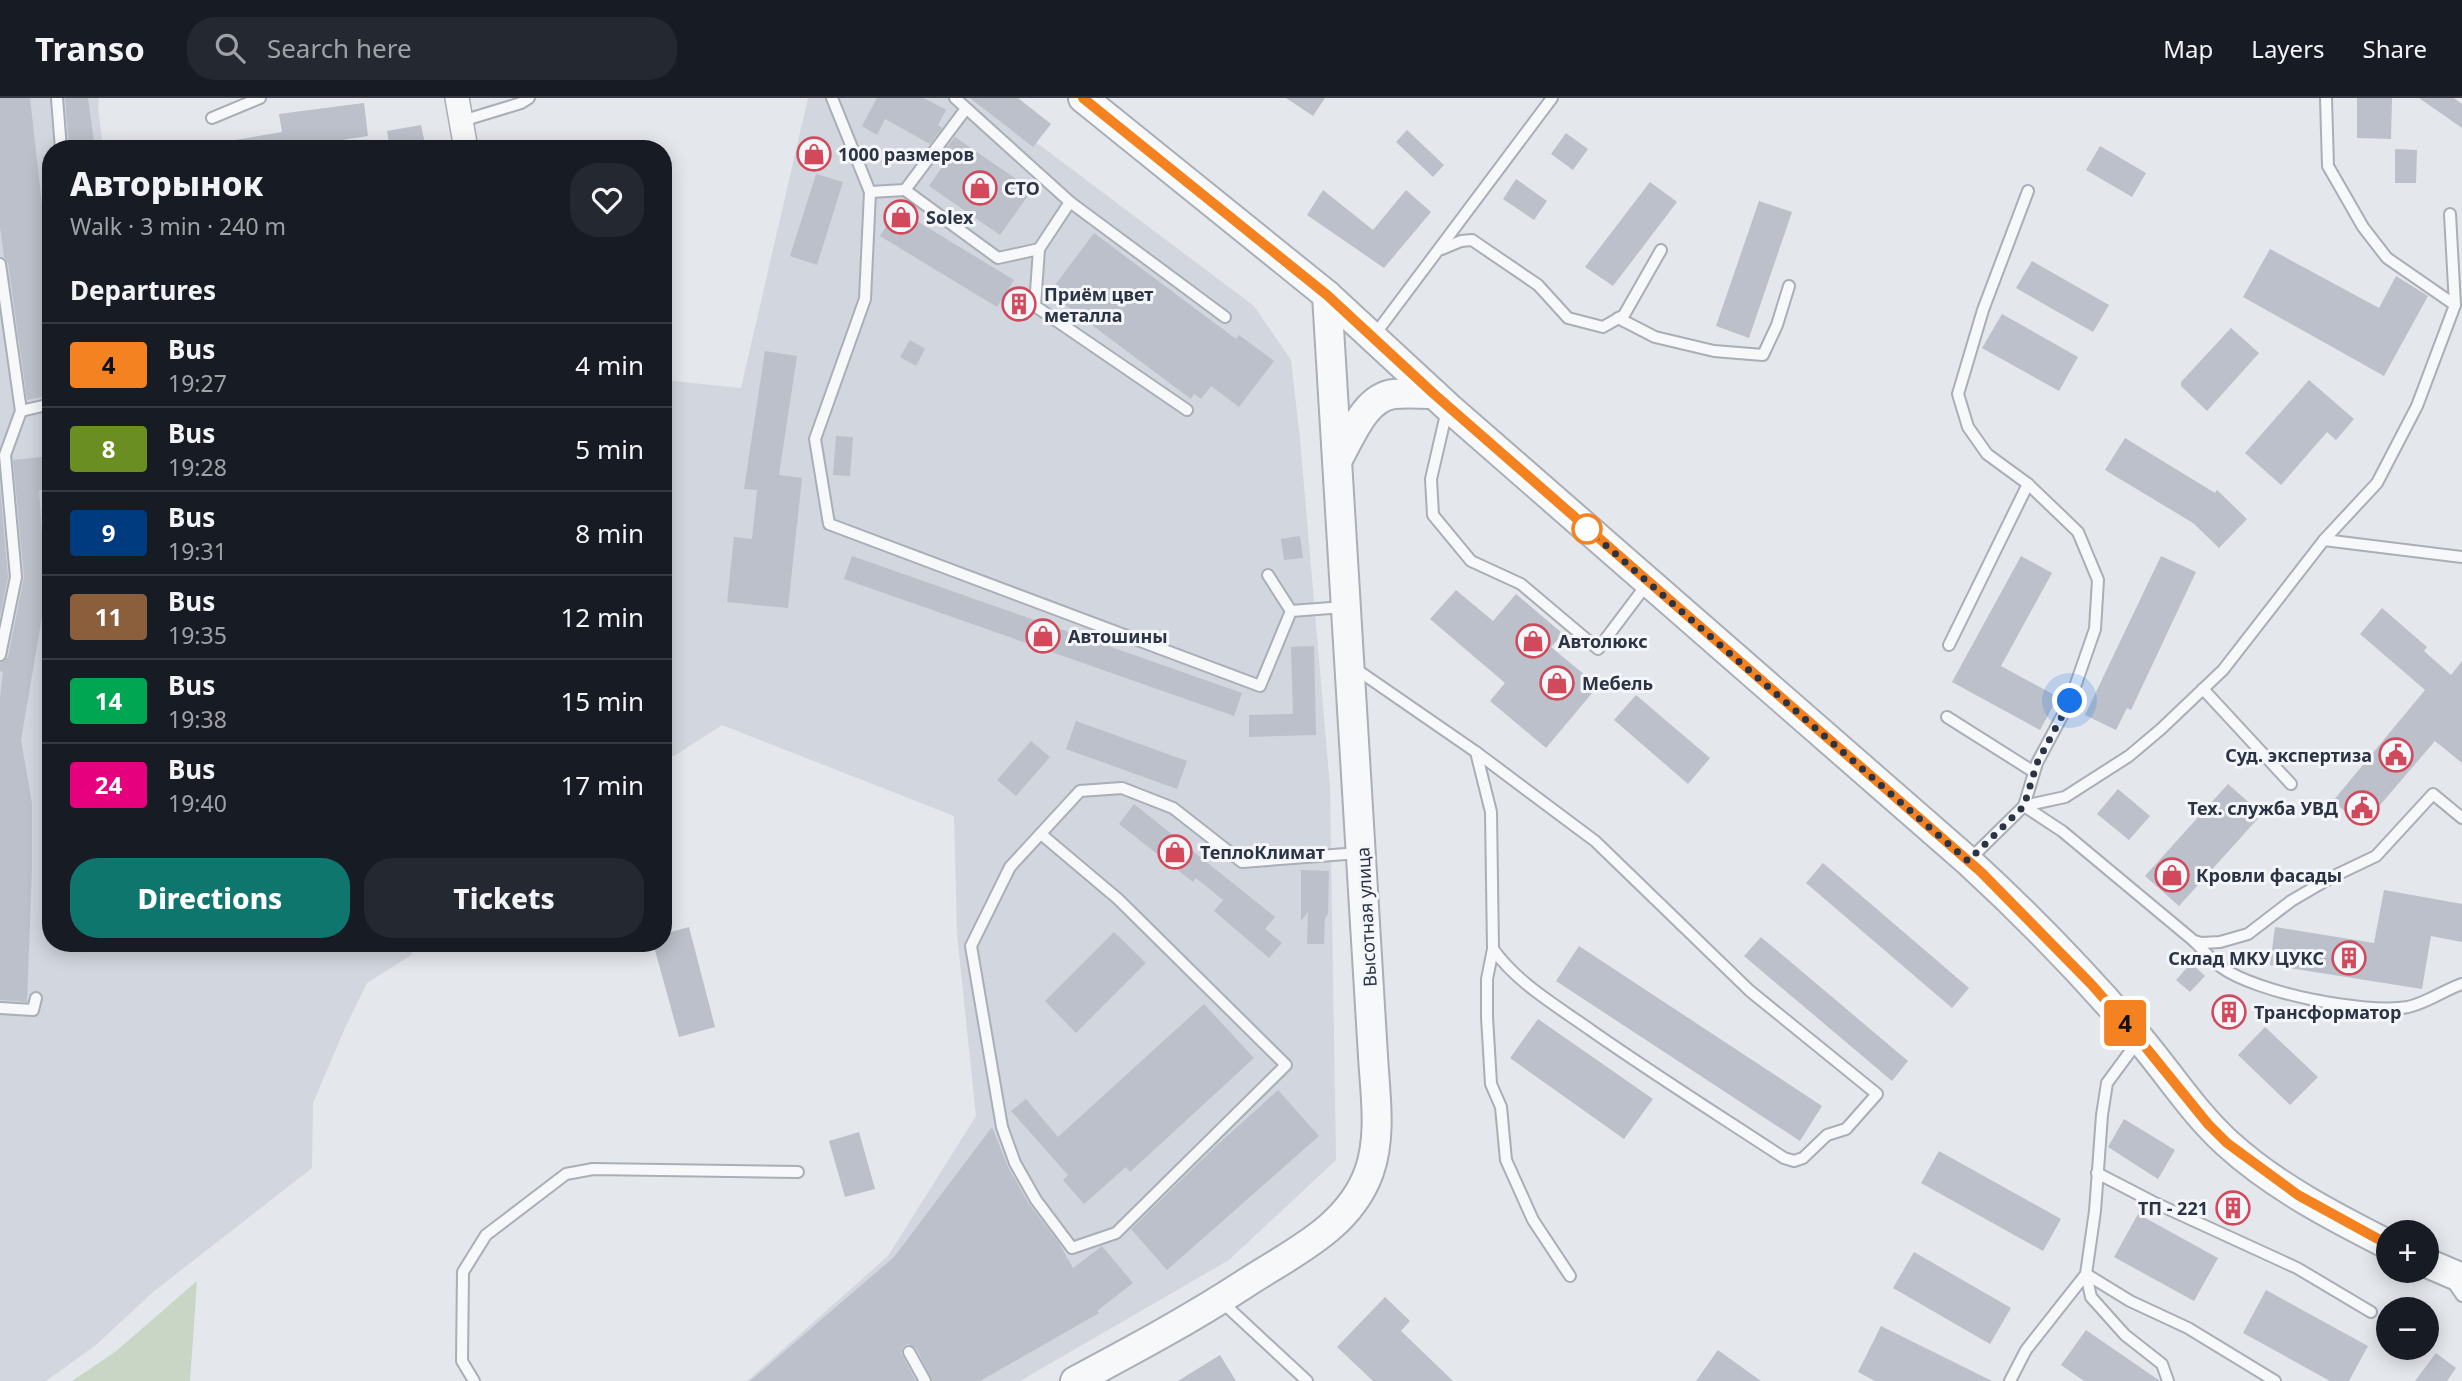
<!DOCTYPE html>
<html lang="en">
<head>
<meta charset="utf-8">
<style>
  :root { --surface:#171b24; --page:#242831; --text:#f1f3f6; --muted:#9ea1a6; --line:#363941; --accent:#0f766e }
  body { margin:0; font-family:"Noto Sans",sans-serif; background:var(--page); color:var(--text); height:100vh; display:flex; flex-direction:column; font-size:26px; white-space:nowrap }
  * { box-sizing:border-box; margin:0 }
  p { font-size:23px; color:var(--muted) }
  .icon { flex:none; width:38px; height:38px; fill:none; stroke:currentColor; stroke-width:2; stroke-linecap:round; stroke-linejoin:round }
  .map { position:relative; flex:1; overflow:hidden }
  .drawer { position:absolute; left:42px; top:42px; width:630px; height:812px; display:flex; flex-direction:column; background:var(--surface); border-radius:28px; box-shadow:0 4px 18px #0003 }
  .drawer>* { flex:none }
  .badge { padding:0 14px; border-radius:5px; font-size:24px; line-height:46px }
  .controls { position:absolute; left:2376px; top:1122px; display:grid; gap:14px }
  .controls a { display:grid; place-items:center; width:63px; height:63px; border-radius:50%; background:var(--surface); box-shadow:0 4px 18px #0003; font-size:35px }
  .you { position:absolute; width:35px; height:35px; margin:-18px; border:5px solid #fff; border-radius:50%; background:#1a73e8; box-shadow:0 0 0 10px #1a73e833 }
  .map>.badge { position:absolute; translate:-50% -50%; box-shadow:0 0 0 4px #fff }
  h2 { padding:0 28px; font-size:26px; line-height:63px }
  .round { display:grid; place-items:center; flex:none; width:74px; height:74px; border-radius:28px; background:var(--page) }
  .head { display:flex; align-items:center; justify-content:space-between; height:119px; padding:0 28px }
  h1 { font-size:33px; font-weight:800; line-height:52px }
  .button { display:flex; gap:14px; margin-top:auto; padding:14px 28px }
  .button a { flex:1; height:80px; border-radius:28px; background:var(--accent); color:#fff; font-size:28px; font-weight:800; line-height:80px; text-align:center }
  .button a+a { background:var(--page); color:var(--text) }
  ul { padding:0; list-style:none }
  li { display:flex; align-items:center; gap:21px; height:84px; padding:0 28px; border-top:2px solid var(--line) }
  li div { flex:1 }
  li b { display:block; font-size:26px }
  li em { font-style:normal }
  li .badge { min-width:77px; font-weight:700; text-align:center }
  header { display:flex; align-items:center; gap:42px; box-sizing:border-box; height:98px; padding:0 35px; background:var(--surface); border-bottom:2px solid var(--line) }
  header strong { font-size:33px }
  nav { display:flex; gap:38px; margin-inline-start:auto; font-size:24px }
  .search { width:490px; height:63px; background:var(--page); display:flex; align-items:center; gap:18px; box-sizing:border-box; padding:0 24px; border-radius:28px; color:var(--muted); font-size:26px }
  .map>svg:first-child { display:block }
  .built { fill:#d2d6de }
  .green { fill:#c9d6c5 }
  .building { fill:#bbc0ca }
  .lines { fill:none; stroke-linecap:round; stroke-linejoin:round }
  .service-casing { stroke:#a9aeb7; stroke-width:14 }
  .minor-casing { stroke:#a9aeb7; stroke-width:26 }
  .tertiary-casing { stroke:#a9aeb7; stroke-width:32 }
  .service { stroke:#f7f8fa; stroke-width:10 }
  .minor { stroke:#f7f8fa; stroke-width:23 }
  .tertiary { stroke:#f7f8fa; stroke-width:28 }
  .line-casing { stroke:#fff; stroke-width:16 }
  .line { stroke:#f58220; stroke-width:10 }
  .walk { stroke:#2b3445; stroke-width:7; stroke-dasharray:0 12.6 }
  .stop-dot { fill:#fff; stroke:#f58220; stroke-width:3.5 }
  .labels { text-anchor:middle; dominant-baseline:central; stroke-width:6; stroke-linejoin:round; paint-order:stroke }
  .poi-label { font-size:18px; font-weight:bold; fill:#2b3445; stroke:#f4f6f9; text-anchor:start }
  .street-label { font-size:18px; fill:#2b3445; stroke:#f4f6f9 }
</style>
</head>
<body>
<header>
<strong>Transo</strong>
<div class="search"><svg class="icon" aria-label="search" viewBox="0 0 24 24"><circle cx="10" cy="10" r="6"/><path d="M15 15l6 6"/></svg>Search here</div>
<nav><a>Map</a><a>Layers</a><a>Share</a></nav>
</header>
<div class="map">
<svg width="2462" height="1283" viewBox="0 0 2462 1283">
  <rect width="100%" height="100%" fill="#e4e7ec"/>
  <g class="built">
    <polygon points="0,0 99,0 98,8 103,51 51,51 51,845 418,845 410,858 367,885 345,930 313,1005 312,1070 153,1194 96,1247 46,1283 0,1283"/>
    <polygon points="808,0 977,0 1254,208 1291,262 1300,341 1330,689 1336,1062 1229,1162 1020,1283 747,1283 888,1158 976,1018 957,836 954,718 722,627 674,658 663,657 663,282 741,290"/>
  </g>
  <polygon class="green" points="197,1183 190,1283 72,1283 115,1254"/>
  <g class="building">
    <polygon points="0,0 30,0 51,187 51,297 27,302 8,165 4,159 0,129"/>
    <polygon points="65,0 88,0 95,51 69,51"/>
    <polygon points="877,0 924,0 946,12 938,27 942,30 930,46 885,21 877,37 862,28"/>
    <polygon points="970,0 1018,0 1051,26 1033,49"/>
    <polygon points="1286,0 1325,0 1313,18"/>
    <polygon points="2357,0 2392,0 2391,41 2357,40"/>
    <polygon points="2419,0 2454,0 2462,6 2462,30"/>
    <polygon points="364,5 368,38 284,51 236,51 235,42 282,34 279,16"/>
    <polygon points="421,27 426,51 390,51 387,33"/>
    <polygon points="1407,32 1444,67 1433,79 1396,44"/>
    <polygon points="1566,35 1588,51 1573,72 1551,56"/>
    <polygon points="955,39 1032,92 1000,137 929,88 950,57 944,53"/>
    <polygon points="2100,48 2146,75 2132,99 2086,72"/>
    <polygon points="2395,51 2417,52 2416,85 2395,85"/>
    <polygon points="816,76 843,84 817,167 790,158"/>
    <polygon points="1516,81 1547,103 1534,122 1503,101"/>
    <polygon points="1650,84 1677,104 1613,188 1585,169"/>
    <polygon points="1323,92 1373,132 1406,92 1431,114 1384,170 1307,117"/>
    <polygon points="1759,103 1792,114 1749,240 1716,228"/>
    <polygon points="897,111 1014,182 997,209 880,138"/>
    <polygon points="1094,135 1236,241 1239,237 1274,263 1239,309 1211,288 1201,301 1194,296 1191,301 1049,195"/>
    <polygon points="2270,151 2379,210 2396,178 2428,198 2384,278 2243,199"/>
    <polygon points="2032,163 2109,207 2093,234 2016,190"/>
    <polygon points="2002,216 2078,259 2059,293 1982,250"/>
    <polygon points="2231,230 2259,255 2207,313 2181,288 2181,284"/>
    <polygon points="910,242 925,251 916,268 900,259"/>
    <polygon points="765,253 797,258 779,377 802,380 788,510 727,504 734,439 752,441 757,392 744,391"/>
    <polygon points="2309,282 2354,321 2336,342 2327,334 2281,387 2245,355"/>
    <polygon points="836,338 853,339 850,378 833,377"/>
    <polygon points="2125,340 2215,395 2217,392 2247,421 2219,450 2193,425 2105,372"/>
    <polygon points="51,358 51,391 39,392 46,495 21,642 32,705 32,771 27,904 0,902 0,599 3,574 0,573 0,565 8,559 24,479 13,362"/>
    <polygon points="0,389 8,479 0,518"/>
    <polygon points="1300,438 1303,460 1284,462 1281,441"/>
    <polygon points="852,458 1242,595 1234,618 844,481"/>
    <polygon points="2021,458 2052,475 2001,568 2058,599 2040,632 1952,584"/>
    <polygon points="2161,458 2196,474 2131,612 2127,610 2116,632 2085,617"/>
    <polygon points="1456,492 1493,523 1516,496 1563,536 1551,549 1598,588 1546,650 1490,603 1505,585 1430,521"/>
    <polygon points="2382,510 2427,549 2424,553 2451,577 2462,563 2462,665 2435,643 2362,728 2333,703 2425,592 2360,536"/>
    <polygon points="1314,548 1316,637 1249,639 1249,617 1293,616 1291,549"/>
    <polygon points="1636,597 1710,660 1688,686 1614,622"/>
    <polygon points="1076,623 1187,663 1177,691 1066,651"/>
    <polygon points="1031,643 1050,659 1016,698 997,682"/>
    <polygon points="2228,686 2262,716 2179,808 2145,778"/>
    <polygon points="2118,691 2150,718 2129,742 2097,716"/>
    <polygon points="1134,706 1275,819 1265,831 1282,845 1269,860 1214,813 1223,802 1196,780 1193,784 1119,726"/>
    <polygon points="1823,765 1969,890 1952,910 1806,785"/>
    <polygon points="1301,772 1329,773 1328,816 1325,820 1324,846 1307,846 1308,814 1301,823"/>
    <polygon points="2384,792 2462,806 2462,844 2431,838 2422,891 2270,867 2275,829 2374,845"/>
    <polygon points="689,829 715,929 679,939 653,845 663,845 663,836"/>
    <polygon points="1114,834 1146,865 1076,935 1045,903"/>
    <polygon points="1761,839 1908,963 1892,983 1744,858"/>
    <polygon points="1579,848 1822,1008 1800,1043 1556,883"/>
    <polygon points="2191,865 2205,878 2190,894 2176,882"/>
    <polygon points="1204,906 1254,960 1130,1074 1126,1069 1084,1106 1063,1082 1068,1077 1011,1013 1026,1001 1058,1039"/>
    <polygon points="1538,921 1653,1001 1624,1041 1510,960"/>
    <polygon points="2265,929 2318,979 2290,1007 2238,957"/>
    <polygon points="1278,992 1319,1038 1167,1172 1131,1131 1216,1048"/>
    <polygon points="2124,1021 2175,1052 2158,1081 2108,1049"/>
    <polygon points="992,1029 1008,1069 1029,1106 1059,1145 1073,1170 1102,1148 1133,1185 1097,1213 1099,1215 980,1283 933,1283 916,1250 908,1246 903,1249 901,1255 916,1283 750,1283 894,1159"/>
    <polygon points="859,1034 875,1091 845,1099 829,1043"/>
    <polygon points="1939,1053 2061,1121 2043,1153 1921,1085"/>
    <polygon points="2138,1116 2218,1160 2194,1203 2114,1159"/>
    <polygon points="1914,1154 2011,1210 1990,1246 1893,1190"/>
    <polygon points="2266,1192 2368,1248 2349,1283 2330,1283 2243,1235"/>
    <polygon points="1385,1199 1410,1223 1401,1233 1453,1283 1373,1283 1337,1249"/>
    <polygon points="1881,1228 1992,1283 1875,1283 1858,1274"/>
    <polygon points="2086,1232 2160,1283 2084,1283 2061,1267"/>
    <polygon points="1718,1252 1761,1283 1696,1283"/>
    <polygon points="2436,1255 2456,1270 2447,1283 2415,1283"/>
    <polygon points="1220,1257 1236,1283 1178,1283"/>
  </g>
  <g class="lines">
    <defs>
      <g id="service">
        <polyline points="57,0 61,51"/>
        <polyline points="832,0 870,94 865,201 815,341 829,426 1260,588 1291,513 1344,509"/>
        <polyline points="955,0 1070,104"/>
        <polyline points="2326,0 2328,68 2363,129 2387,160 2455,207"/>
        <polyline points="965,12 905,92 998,160 1039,151 1070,104 1225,219"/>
        <polyline points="212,20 260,0"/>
        <polyline points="462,23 521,5 529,0"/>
        <polyline points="2028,93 1983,212 1958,296 1968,329 1987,356 2028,386 2078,434 2098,482 2095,531 2070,603 2037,665 2024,708 2062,733 2194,843 2202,845 2220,844 2248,836 2291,803 2332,779 2376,758 2433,696 2462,720"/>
        <polyline points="870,94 905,92"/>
        <polyline points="1039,151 1035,208 1187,312"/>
        <polyline points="1442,151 1461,143 1472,142 1538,187 1568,220 1603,229 1624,217 1661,152"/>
        <polyline points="0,166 21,313 51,306"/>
        <polyline points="1618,220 1655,239 1714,253 1763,257 1777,227 1789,188"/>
        <polyline points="1373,239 1552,0"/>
        <polyline points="1447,312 1431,381 1433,417 1471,463 1521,486 1598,551 1647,486"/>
        <polyline points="2324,442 2377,385 2417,308 2455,207 2450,116"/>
        <polyline points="1268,477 1291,513"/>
        <polyline points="1949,547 2028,386"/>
        <polyline points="0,557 16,479 5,357 21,313"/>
        <path d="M1353 569 1476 654 1595 743 1750 893 1877 996 1846 1031 1827 1037 1803 1060 1794 1063 1784 1060C1720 1018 1655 977 1592 933 1557 908 1518 886 1493 851"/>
        <polyline points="2203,591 2291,686"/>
        <polyline points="1947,619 2034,674"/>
        <polyline points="1476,654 1491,714 1493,851 1487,881 1487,919 1491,986 1501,1009 1506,1062 1533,1122 1570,1178"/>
        <polyline points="1041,736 1118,801 1286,967 1116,1135 1072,1150 1036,1102 1015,1065 1002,1029 971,848 1010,769 1080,693 1122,690 1173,710 1242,764 1359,755"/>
        <polyline points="1968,763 2024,708 2065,699 2129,658 2161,631 2223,572 2324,442 2462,459"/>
        <path d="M2194 843C2203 852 2212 862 2221 869 2257 895 2364 916 2408 909 2427 905 2444 892 2462 886"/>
        <polyline points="0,910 33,912 36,900"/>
        <polyline points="2097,1075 2153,1104 2297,1170 2371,1214"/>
        <polyline points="2086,1176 2130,1203 2188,1230 2275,1283"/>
        <polyline points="2086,1176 2091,1199 2125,1237 2162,1266 2168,1283"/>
        <polyline points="2451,1182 2462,1198"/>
        <polyline points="1222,1204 1307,1283"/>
        <polyline points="909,1254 925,1283"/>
        <polyline points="474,1283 462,1263 463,1174 486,1137 566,1076 593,1071 798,1074"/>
        <polyline points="2010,1283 2026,1252 2086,1176 2095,1113 2102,1017 2107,985 2138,943"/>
      </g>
      <polyline id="minor" points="457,0 466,51"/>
      <g id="tertiary">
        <path d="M1083 0 1327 197 1448 309 1968 763C2028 818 2085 877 2138 939 2168 974 2193 1014 2227 1045 2274 1088 2332 1118 2389 1147"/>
        <path d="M1338 361C1351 339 1365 299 1394 296 1407 295 1421 296 1434 296"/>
        <polyline points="2427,1165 2462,1180"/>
        <path d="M1075 1283C1133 1252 1191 1221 1246 1185 1292 1155 1349 1130 1369 1074 1382 1038 1375 995 1373 958L1327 197"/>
      </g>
    </defs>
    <use href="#service" class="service-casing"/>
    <use href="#minor" class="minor-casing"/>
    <use href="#tertiary" class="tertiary-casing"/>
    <use href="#service" class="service"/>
    <use href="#minor" class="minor"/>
    <use href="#tertiary" class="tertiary"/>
  </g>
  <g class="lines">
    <defs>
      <polyline id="line" points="1083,0 1327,197 1434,296 1981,774 2092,887 2139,941 2208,1026 2227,1045 2298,1097 2389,1147"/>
    </defs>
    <use href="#line" class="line-casing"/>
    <use href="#line" class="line"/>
    <polyline class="walk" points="1587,431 1968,763 2024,708 2037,665 2070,603"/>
  </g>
  <defs>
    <symbol id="shop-ring" viewBox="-11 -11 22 22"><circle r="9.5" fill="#f4f6f9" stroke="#d1495b" stroke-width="1.5"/><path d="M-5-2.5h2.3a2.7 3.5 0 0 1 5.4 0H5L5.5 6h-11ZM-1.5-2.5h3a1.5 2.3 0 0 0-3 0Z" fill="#d1495b"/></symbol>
    <symbol id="building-ring" viewBox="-11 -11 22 22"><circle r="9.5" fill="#f4f6f9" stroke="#d1495b" stroke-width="1.5"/><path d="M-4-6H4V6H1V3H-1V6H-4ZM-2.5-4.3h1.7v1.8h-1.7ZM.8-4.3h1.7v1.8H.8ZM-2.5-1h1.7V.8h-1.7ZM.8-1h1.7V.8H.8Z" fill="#d1495b"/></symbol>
    <symbol id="civic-ring" viewBox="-11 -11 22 22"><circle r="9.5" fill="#f4f6f9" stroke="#d1495b" stroke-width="1.5"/><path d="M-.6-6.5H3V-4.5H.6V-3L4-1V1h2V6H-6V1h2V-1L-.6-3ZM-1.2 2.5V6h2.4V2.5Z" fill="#d1495b"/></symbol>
  </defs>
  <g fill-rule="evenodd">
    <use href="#shop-ring" x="795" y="37" width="38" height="38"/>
    <use href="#shop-ring" x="961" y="71" width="38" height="38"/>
    <use href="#shop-ring" x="882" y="100" width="38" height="38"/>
    <use href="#building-ring" x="1000" y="187" width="38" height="38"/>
    <use href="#shop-ring" x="1024" y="519" width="38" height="38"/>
    <use href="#shop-ring" x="1514" y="524" width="38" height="38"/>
    <use href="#shop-ring" x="1538" y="566" width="38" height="38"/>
    <use href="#civic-ring" x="2377" y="638" width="38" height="38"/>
    <use href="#civic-ring" x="2343" y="691" width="38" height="38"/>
    <use href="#shop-ring" x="1156" y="735" width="38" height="38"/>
    <use href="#shop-ring" x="2153" y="758" width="38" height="38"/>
    <use href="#building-ring" x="2330" y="841" width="38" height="38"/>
    <use href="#building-ring" x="2210" y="895" width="38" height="38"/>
    <use href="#building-ring" x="2214" y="1091" width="38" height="38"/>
  </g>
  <circle class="stop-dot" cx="1587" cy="431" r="14"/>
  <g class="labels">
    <g class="poi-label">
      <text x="838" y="56">1000 размеров</text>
      <text x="1004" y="90">СТО</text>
      <text x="926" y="119">Solex</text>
      <text x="1044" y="196">Приём цвет<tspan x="1044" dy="21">металла</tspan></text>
      <text x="1068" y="538">Автошины</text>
      <text x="1558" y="543">Автолюкс</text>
      <text x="1582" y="585">Мебель</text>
      <text x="2372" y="657" text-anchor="end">Суд. экспертиза</text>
      <text x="2338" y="710" text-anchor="end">Тех. служба УВД</text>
      <text x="1200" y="754">ТеплоКлимат</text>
      <text x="2196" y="777">Кровли фасады</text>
      <text x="2324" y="860" text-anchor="end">Склад МКУ ЦУКС</text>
      <text x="2254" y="914">Трансформатор</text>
      <text x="2208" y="1110" text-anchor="end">ТП - 221</text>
    </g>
    <g class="street-label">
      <text transform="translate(1366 819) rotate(-93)">Высотная улица</text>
    </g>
  </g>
</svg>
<div class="controls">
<a>+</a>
<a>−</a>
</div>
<div class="you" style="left:2070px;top:603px"></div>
<b class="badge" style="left:2125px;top:925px;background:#f58220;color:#111">4</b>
<section class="drawer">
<div class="head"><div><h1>Авторынок</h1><p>Walk · 3 min · 240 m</p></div><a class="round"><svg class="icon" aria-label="heart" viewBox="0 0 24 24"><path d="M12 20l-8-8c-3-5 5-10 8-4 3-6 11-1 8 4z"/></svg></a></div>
<h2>Departures</h2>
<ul>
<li><span class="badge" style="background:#f58220;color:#111">4</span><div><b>Bus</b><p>19:27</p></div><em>4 min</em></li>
<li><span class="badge" style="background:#6b8e23;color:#fff">8</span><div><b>Bus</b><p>19:28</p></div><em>5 min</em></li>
<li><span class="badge" style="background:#003b80;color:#fff">9</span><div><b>Bus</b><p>19:31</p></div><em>8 min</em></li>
<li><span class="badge" style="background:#8b5e3c;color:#fff">11</span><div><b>Bus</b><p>19:35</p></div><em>12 min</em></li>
<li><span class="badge" style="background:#00a651;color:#fff">14</span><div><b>Bus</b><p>19:38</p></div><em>15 min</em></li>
<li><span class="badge" style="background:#e6007e;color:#fff">24</span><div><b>Bus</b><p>19:40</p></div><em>17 min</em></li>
</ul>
<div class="button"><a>Directions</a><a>Tickets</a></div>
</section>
</div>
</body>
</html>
